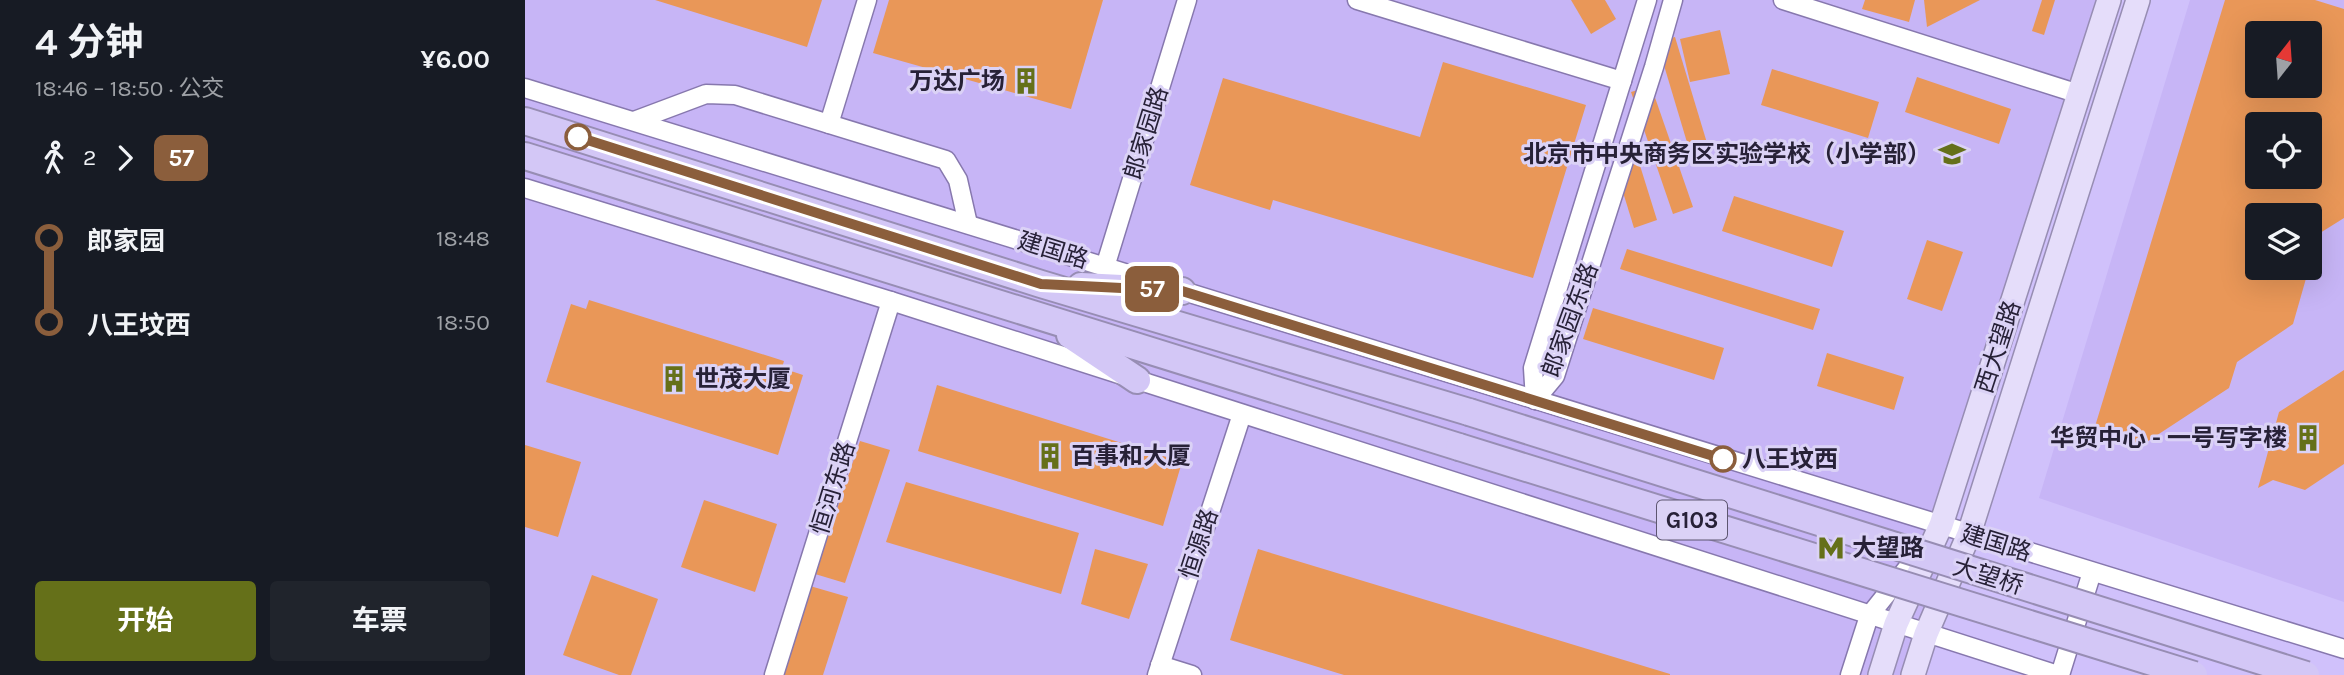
<!DOCTYPE html>
<html lang="zh">
<head>
<meta charset="utf-8">
<style>
  :root { --surface:#171b24; --page:#20242c; --text:#f1f3f6; --muted:#9ea1a6; --accent:#657019 }
  body { margin:0; font-family:Karla,"Noto Sans SC",sans-serif; background:var(--page); color:var(--text); height:100vh; display:flex; flex-direction:column; font-size:26px; white-space:nowrap }
  * { box-sizing:border-box; margin:0 }
  p { font-size:23px; color:var(--muted) }
  .icon { flex:none; width:38px; height:38px; fill:none; stroke:currentColor; stroke-width:2; stroke-linecap:round; stroke-linejoin:round }
  .map { position:relative; flex:1; overflow:hidden }
  .panel { display:flex; flex-direction:column; background:var(--surface); width:525px }
  .panel>* { flex:none }
  .badge { padding:0 14px; border-radius:10px; font-size:24px; line-height:46px }
  .needle { width:46px; rotate:17deg }
  .buttons { position:absolute; left:1720px; top:21px; display:grid; gap:14px }
  .buttons a { display:grid; place-items:center; width:77px; height:77px; border-radius:7px; background:var(--surface); box-shadow:0 7px 28px #0002; font-size:35px }
  .map>.badge { position:absolute; translate:-50% -50%; box-shadow:0 0 0 4px #fff }
  .legs { display:flex; align-items:center; gap:10px; height:77px; padding:0 35px; font-size:23px }
  .legs p { margin-inline-start:auto }
  .summary { display:flex; align-items:center; justify-content:space-between; height:119px; padding:0 35px }
  h1 { font-size:38px; font-weight:700; line-height:52px }
  .primary-button { display:flex; gap:14px; margin-top:auto; padding:14px 35px }
  .primary-button a { flex:1; height:80px; border-radius:7px; background:var(--accent); color:#fff; font-size:28px; font-weight:700; line-height:80px; text-align:center }
  .primary-button a+a { background:var(--page); color:var(--text) }
  ul { padding:0 35px; list-style:none }
  li { display:flex; align-items:center; gap:24px; height:84px; font-size:26px }
  li i { display:grid; place-items:center; width:10px; height:100%; margin:0 9px; background:currentColor }
  li i::after { content:''; width:18px; height:18px; margin:-9px; border:5px solid; border-radius:50%; background:var(--surface) }
  li p { margin-inline-start:auto }
  li:first-child i { background:linear-gradient(#0000 50%,currentColor 0) }
  li:last-child i { background:linear-gradient(currentColor 50%,#0000 0) }
  main { display:flex; flex:1; min-height:0 }
  .map>svg:first-child { display:block }
  .built { fill:#c7b5f6; fill-rule:evenodd }
  .building { fill:#e99758; fill-rule:evenodd }
  .lines { fill:none; stroke-linecap:round; stroke-linejoin:round }
  .minor-casing { stroke:#8778ae; stroke-width:21 }
  .major-casing { stroke:#978db3; stroke-width:26 }
  .highway-casing { stroke:#978db3; stroke-width:30 }
  .minor { stroke:#fff; stroke-width:18 }
  .major { stroke:#e5ddfa; stroke-width:23 }
  .highway { stroke:#d3c7f6; stroke-width:26 }
  .highway-bridge-casing { stroke:#978db3; stroke-width:30; stroke-linecap:butt }
  .highway-bridge { stroke:#d3c7f6; stroke-width:26 }
  .line-1-casing { stroke:#fff; stroke-width:16 }
  .line-1 { stroke:#8b5e3c; stroke-width:10 }
  .stop-1-dot { fill:#fff; stroke:#8b5e3c; stroke-width:3.5 }
  .labels { text-anchor:middle; dominant-baseline:central; stroke-width:6; stroke-linejoin:round; paint-order:stroke }
  .shield { fill:#dbd2f6; stroke:#5d5670; stroke-width:2 }
  .shield-label { font-size:23px; font-weight:bold; fill:#272137 }
  .poi-label { font-size:24px; font-weight:bold; fill:#272137; stroke:#dbd2f6; text-anchor:end }
  .street-label { font-size:24px; fill:#272137; stroke:#dbd2f6 }
  .stop-label { font-size:24px; font-weight:bold; fill:#272137; stroke:#dbd2f6; text-anchor:start }
</style>
</head>
<body>
<main>
<section class="panel">
<div class="summary"><div><h1>4 分钟</h1><p>18:46 – 18:50 · 公交</p></div><b>¥6.00</b></div>
<div class="legs"><svg class="icon" aria-label="walk" viewBox="0 0 24 24"><circle cx="13" cy="4" r="2"/><path d="M13 8l-2 6 4 7M11 14l-3 7M7 12l3-4h3l4 4"/></svg>2<svg class="icon" aria-label="forward" viewBox="0 0 24 24"><path d="M9 5l7 7-7 7"/></svg><b class="badge" style="background:#8b5e3c;color:#fff">57</b></div>
<ul>
<li><i style="color:#8b5e3c"></i><b>郎家园</b><p>18:48</p></li>
<li><i style="color:#8b5e3c"></i><b>八王坟西</b><p>18:50</p></li>
</ul>
<div class="primary-button"><a>开始</a><a>车票</a></div>
</section>
<div class="map">
<svg width="1819" height="675" viewBox="0 0 1819 675">
  <rect width="100%" height="100%" fill="#d0c1fb"/>
  <g class="built">
    <polygon points="0,0 1596,0 1379,675 0,675"/>
    <path d="M1665 0H1819V602L1514 498ZM1732 33H1785V86H1732ZM1732 124H1785V177H1732ZM1732 215H1785V268H1732Z"/>
  </g>
  <g class="building">
    <polygon points="130,0 297,0 282,47"/>
    <polygon points="364,0 578,0 546,109 348,53"/>
    <polygon points="1046,0 1080,0 1091,19 1066,34"/>
    <polygon points="1340,0 1390,0 1384,22 1337,9"/>
    <polygon points="1399,0 1455,0 1402,27"/>
    <polygon points="1517,0 1530,0 1519,35 1507,31"/>
    <path d="M1700 0H1790L1819 9V218L1795 233 1786 264 1785 215H1732V268H1784L1768 324 1712 362 1704 388 1614 447 1568 433ZM1732 33H1785V86H1732ZM1732 124H1785V177H1732Z"/>
    <polygon points="1195,30 1205,74 1165,82 1155,39"/>
    <polygon points="1150,37 1182,143 1164,149 1132,42"/>
    <polygon points="918,62 1061,105 1008,278 748,200 745,210 665,185 698,78 895,137"/>
    <polygon points="1247,69 1354,102 1343,138 1236,105"/>
    <polygon points="1392,77 1486,109 1474,144 1380,112"/>
    <polygon points="1126,86 1168,207 1148,214 1106,92"/>
    <polygon points="1112,156 1132,220 1109,228 1089,163"/>
    <polygon points="1209,196 1319,231 1307,267 1197,231"/>
    <polygon points="1402,240 1438,252 1417,311 1382,299"/>
    <polygon points="1102,249 1295,309 1288,330 1095,269"/>
    <polygon points="64,300 259,361 257,368 278,375 253,455 21,382 46,304 61,309"/>
    <polygon points="1068,308 1199,348 1189,380 1058,339"/>
    <polygon points="1302,353 1379,377 1369,410 1292,386"/>
    <polygon points="1819,370 1819,464 1780,490 1748,480 1733,488 1754,412"/>
    <polygon points="412,385 657,462 638,526 393,451"/>
    <polygon points="335,441 365,450 320,583 290,574"/>
    <polygon points="0,445 56,462 33,537 0,527"/>
    <polygon points="381,482 554,533 536,594 361,542"/>
    <polygon points="179,500 252,524 230,592 156,567"/>
    <polygon points="570,549 623,564 604,619 556,604"/>
    <polygon points="733,549 1145,674 1145,675 819,675 705,640"/>
    <polygon points="67,575 133,599 106,675 94,675 38,655"/>
    <polygon points="285,586 323,597 298,675 258,675"/>
  </g>
  <g class="lines">
    <defs>
      <g id="minor">
        <polyline points="832,0 1097,81"/>
        <polyline points="1258,0 1554,94"/>
        <polyline points="0,88 1819,649"/>
        <polyline points="109,121 181,94 210,95 421,160 433,180 443,224"/>
        <polyline points="304,124 342,0"/>
        <polyline points="0,188 366,301 1533,675"/>
        <polyline points="580,267 662,0"/>
        <polyline points="1010,400 1030,376 1129,67 1148,0"/>
        <polyline points="1010,400 1008,368 1122,0"/>
        <polyline points="635,665 667,675"/>
        <polyline points="249,675 366,301"/>
        <polyline points="632,675 717,414"/>
        <polyline points="1325,675 1344,616 1399,547"/>
        <polyline points="1535,675 1567,572"/>
      </g>
      <g id="major">
        <polyline points="1355,675 1371,624 1416,525 1584,0"/>
        <polyline points="1388,675 1401,634 1444,534 1613,0"/>
      </g>
      <g id="highway">
        <polyline points="0,121 516,284 944,412"/>
        <polyline points="0,156 934,447"/>
        <polyline points="556,286 657,291"/>
        <polyline points="545,335 612,380"/>
      </g>
    </defs>
    <use href="#minor" class="minor-casing"/>
    <use href="#major" class="major-casing"/>
    <use href="#highway" class="highway-casing"/>
    <use href="#minor" class="minor"/>
    <use href="#major" class="major"/>
    <use href="#highway" class="highway"/>
    <defs>
      <g id="highway-bridge">
        <polyline points="944,412 1781,675"/>
        <polyline points="934,447 1669,675"/>
      </g>
    </defs>
    <use href="#highway-bridge" class="highway-bridge-casing"/>
    <use href="#highway-bridge" class="highway-bridge"/>
  </g>
  <g class="lines">
    <defs>
      <polyline id="line-1" points="53,137 516,284 657,291 1198,459"/>
    </defs>
    <use href="#line-1" class="line-1-casing"/>
    <use href="#line-1" class="line-1"/>
  </g>
  <defs>
    <symbol id="building-bare" viewBox="-9 -9 18 18"><path d="M-4-6H4V6H1V3H-1V6H-4ZM-2.5-4.3h1.7v1.8h-1.7ZM.8-4.3h1.7v1.8H.8ZM-2.5-1h1.7V.8h-1.7ZM.8-1h1.7V.8H.8Z" fill="#657019" stroke="#dbd2f6" stroke-width="2.5" paint-order="stroke"/></symbol>
    <symbol id="school-bare" viewBox="-9 -9 18 18"><path d="M0-5L7-2L0 1L-7-2ZM-4 1L0 2.5L4 1V4Q0 6-4 4Z" fill="#657019" stroke="#dbd2f6" stroke-width="2.5" paint-order="stroke"/></symbol>
    <symbol id="metro-bare" viewBox="-9 -9 18 18"><path d="M-5.5 5V-5H-3L0 0L3-5H5.5V5H3V-.5L0 4L-3-.5V5Z" fill="#657019" stroke="#dbd2f6" stroke-width="2.5" paint-order="stroke"/></symbol>
  </defs>
  <g fill-rule="evenodd">
    <use href="#building-bare" x="482" y="62" width="38" height="38"/>
    <use href="#school-bare" x="1408" y="135" width="38" height="38"/>
    <use href="#building-bare" x="130" y="360" width="38" height="38"/>
    <use href="#building-bare" x="1764" y="419" width="38" height="38"/>
    <use href="#building-bare" x="506" y="437" width="38" height="38"/>
    <use href="#metro-bare" x="1287" y="529" width="38" height="38"/>
  </g>
  <g class="stop-1-dot">
    <circle cx="53" cy="137" r="12"/>
    <circle cx="1198" cy="459" r="12"/>
  </g>
  <g class="labels">
    <rect class="shield" x="1132" y="500.5" width="70" height="39" rx="5"/>
    <g class="shield-label">
      <text x="1167" y="520">G103</text>
    </g>
    <g class="poi-label">
      <text x="480" y="81">万达广场</text>
      <text x="1406" y="154">北京市中央商务区实验学校（小学部）</text>
      <text x="170" y="379" text-anchor="start">世茂大厦</text>
      <text x="1762" y="438">华贸中心 - 一号写字楼</text>
      <text x="546" y="456" text-anchor="start">百事和大厦</text>
      <text x="1327" y="548" text-anchor="start">大望路</text>
    </g>
    <g class="street-label">
      <text transform="translate(621 133) rotate(-73)">郎家园路</text>
      <text transform="translate(528 250) rotate(17)">建国路</text>
      <text transform="translate(1045 320) rotate(-70)">郎家园东路</text>
      <text transform="translate(1473 347) rotate(-72)">西大望路</text>
      <text transform="translate(308 488) rotate(-73)">恒河东路</text>
      <text transform="translate(1471 543) rotate(17)">建国路</text>
      <text transform="translate(674 544) rotate(-72)">恒源路</text>
      <text transform="translate(1463 576) rotate(17)">大望桥</text>
    </g>
    <g class="stop-label">
      <text x="1217" y="459">八王坟西</text>
    </g>
  </g>
</svg>
<div class="buttons">
<a><svg class="needle" viewBox="-14 -14 28 28"><path d="M0-13l5 13h-10z" fill="#e53935"/><path d="M0 13l5-13h-10z" fill="#9ea1a6"/></svg></a>
<a><svg class="icon" aria-label="locate" viewBox="0 0 24 24"><circle cx="12" cy="12" r="6"/><path d="M12 2v4M12 18v4M2 12h4M18 12h4"/></svg></a>
<a><svg class="icon" aria-label="layers" viewBox="0 0 24 24"><path d="M12 4l9 5-9 5-9-5zM3 14l9 5 9-5"/></svg></a>
</div>
<b class="badge" style="left:627px;top:289px;background:#8b5e3c;color:#fff">57</b>
</div>
</main>
</body>
</html>
